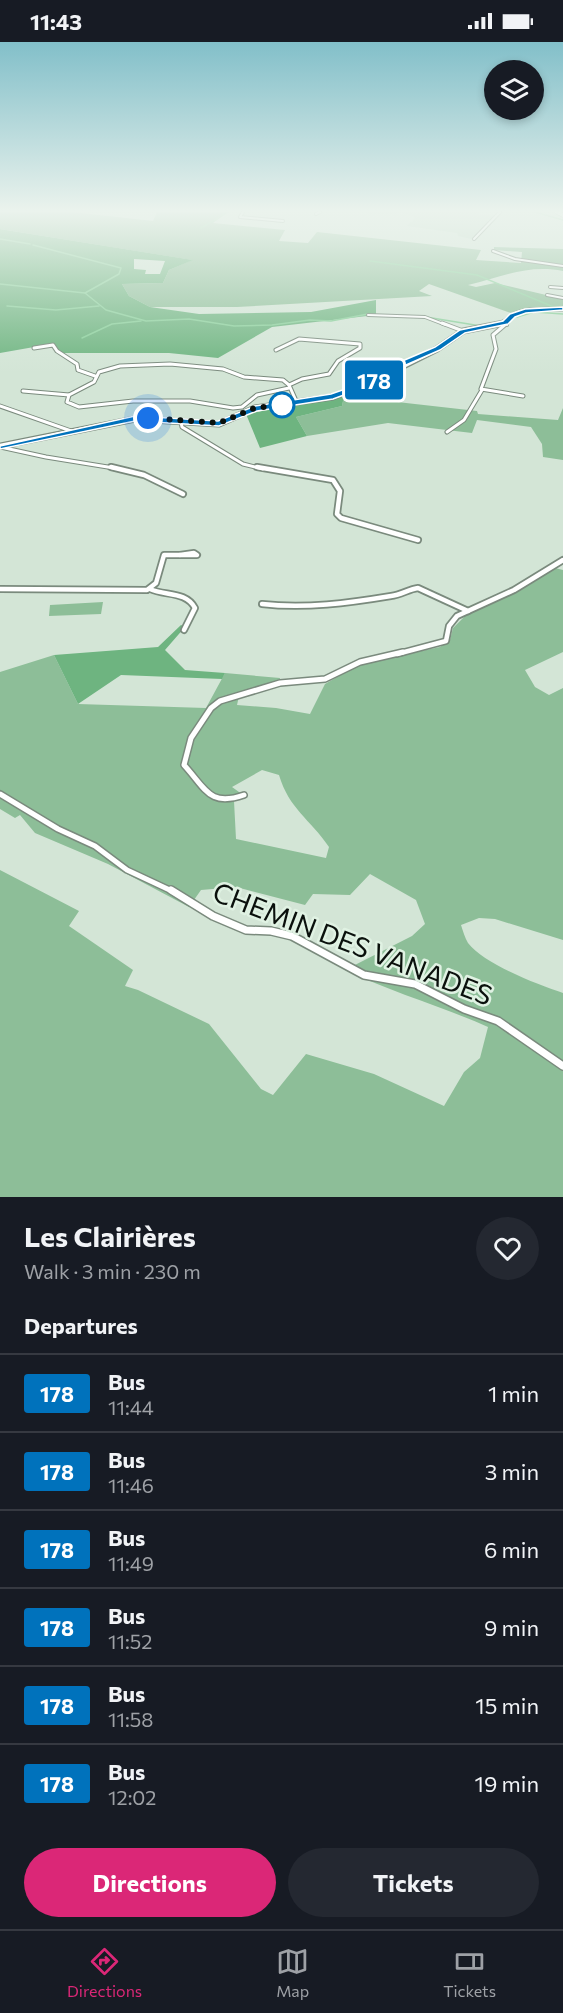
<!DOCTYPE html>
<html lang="en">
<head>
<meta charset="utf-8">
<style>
  :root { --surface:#171b24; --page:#242831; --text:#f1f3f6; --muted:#9ea1a6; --line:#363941; --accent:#db2777 }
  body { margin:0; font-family:Commissioner,sans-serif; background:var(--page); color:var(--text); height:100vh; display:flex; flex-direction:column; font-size:22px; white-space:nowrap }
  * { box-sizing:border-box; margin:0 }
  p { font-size:20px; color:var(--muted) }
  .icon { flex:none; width:33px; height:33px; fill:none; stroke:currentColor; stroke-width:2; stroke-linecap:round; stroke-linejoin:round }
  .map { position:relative; height:1155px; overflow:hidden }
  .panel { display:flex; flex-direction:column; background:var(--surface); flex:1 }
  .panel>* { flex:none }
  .badge { padding:0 12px; border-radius:4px; font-size:21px; line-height:39px }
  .tools { position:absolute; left:484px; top:18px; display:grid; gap:12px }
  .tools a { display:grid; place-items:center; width:60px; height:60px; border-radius:50%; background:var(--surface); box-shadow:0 3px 9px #0003; font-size:30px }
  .you { position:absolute; width:30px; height:30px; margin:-15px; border:4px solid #fff; border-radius:50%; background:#1a73e8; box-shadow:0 0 0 9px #1a73e833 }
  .map>.badge { position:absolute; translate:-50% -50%; box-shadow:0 0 0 3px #fff }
  h2 { padding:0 24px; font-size:22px; line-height:54px }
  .round { display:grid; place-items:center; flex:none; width:63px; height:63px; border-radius:32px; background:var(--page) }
  .overview { display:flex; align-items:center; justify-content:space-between; height:102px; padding:0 24px }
  h1 { font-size:28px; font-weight:700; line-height:45px }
  .primary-button { display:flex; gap:12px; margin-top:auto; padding:12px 24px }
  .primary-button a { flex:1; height:69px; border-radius:36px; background:var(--accent); color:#fff; font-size:24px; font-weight:700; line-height:69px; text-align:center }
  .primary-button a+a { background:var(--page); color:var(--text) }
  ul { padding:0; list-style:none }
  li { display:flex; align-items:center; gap:18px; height:78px; padding:0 24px; border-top:2px solid var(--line) }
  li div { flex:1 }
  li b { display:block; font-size:22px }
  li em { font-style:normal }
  li .badge { min-width:66px; font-weight:700; text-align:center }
  .status { display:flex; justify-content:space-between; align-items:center; height:42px; padding:0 30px; background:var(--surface); direction:ltr }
  .status svg { height:16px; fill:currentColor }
  .tab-bar { display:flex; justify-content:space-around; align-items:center; height:84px; border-top:2px solid var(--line); background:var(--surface); font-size:16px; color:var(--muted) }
  .tab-bar a { display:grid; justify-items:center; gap:3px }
  .tab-bar .active { color:var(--accent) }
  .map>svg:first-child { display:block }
  .built { fill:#c2dbc7 }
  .green { fill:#8dbe98; fill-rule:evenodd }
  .forest { fill:#6eb480; fill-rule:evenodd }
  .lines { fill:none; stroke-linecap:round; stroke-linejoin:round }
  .stream { stroke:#89cf9a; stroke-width:1.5 }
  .street-far4-casing { stroke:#7a8a7d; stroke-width:4 }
  .street-far3-casing { stroke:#7a8a7d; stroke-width:5 }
  .street-far2-casing { stroke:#7a8a7d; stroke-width:8 }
  .street-far1-casing { stroke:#7a8a7d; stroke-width:8 }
  .street-casing { stroke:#7a8a7d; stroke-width:10 }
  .secondary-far1-casing { stroke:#7a8a7d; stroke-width:5 }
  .secondary-casing { stroke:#7a8a7d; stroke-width:7 }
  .street-far4 { stroke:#fff; stroke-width:2 }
  .street-far3 { stroke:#fff; stroke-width:3 }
  .street-far2 { stroke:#fff; stroke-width:4.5 }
  .street-far1 { stroke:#fff; stroke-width:5 }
  .street { stroke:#fff; stroke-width:7 }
  .secondary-far1 { stroke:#fff; stroke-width:4 }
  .secondary { stroke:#fff; stroke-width:4.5 }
  .line { fill:#0072bc; stroke:#fff; stroke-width:1.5 }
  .walk { stroke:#0a100c; stroke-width:6; stroke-dasharray:0 10.8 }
  .stop-dot { fill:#fff; stroke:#0072bc; stroke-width:3 }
  .labels { text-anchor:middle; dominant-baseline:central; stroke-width:5; stroke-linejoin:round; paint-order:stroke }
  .near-street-label { font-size:27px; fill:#0a100c; stroke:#e0f2e3 }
</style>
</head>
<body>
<div class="status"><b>11:43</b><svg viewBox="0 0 49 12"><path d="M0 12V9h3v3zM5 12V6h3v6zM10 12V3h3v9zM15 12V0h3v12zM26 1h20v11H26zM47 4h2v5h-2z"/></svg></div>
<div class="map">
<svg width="563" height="1155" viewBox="0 0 563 1155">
  <rect width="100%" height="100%" fill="#d3e5d6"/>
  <polygon class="built" points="363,170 480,170 478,172 495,174 476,198 458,194 457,191 407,184 416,175 401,171 374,173"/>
  <g class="green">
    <path d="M0 170H72L153 179 157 170H228L213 181 285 188 279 199 308 201 317 190 481 208 476 218 521 221 522 210 494 208V205L563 207V229C528 222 501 235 468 243L476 245 495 241 563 257V265L528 267 511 271 429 242 419 249 432 254 237 265H150L129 254 122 242 163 241 169 228 192 218 0 187Z"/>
    <polygon points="344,354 477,369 478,372 558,378 563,366 563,418 543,415 542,402 531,385 477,378 472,391 388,381 307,394 296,375 342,364"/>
    <path d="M555 526 563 528V610L525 628 535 645 549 653 563 646V898L495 877 479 876 461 883C463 889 465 896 468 901 484 922 538 943 563 951V1155H0V828L79 869 69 884 133 928 125 944 138 948 209 982 261 1047 273 1053 306 1012 374 1032 444 1064 464 1030 480 1016 488 985C441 964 391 950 345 928L412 894 425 882 416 858 370 832 350 853 313 852 305 863 236 845 201 848 189 865 108 822 35 791 20 773 15 776 0 767V630L54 613 78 662 206 666 225 631 280 636 279 644 239 654 237 663 276 666 310 672 325 642 360 622 440 605 450 598 453 586 468 571ZM262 728 279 733C289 767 310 777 329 805L326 816 236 797 234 759 246 755 232 745Z"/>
    <polygon points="103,560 101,572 49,574 50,563"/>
  </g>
  <g class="forest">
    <path d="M0 187 193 218 169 228 163 241 122 242 129 254 150 265 199 272 311 270 376 258V273L272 285 218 316 169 311H58L51 302 0 311ZM134 217 165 219 160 232H145L146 228 134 227Z"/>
    <polygon points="344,354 342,364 296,375 307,394 260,406 246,372"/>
    <polygon points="181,583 185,585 165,608 185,628 225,631 222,637 121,633 78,662 54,613 158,605"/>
  </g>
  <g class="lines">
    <g class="stream">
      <polyline points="535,170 563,178"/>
      <polyline points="201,186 228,170"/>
      <polyline points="0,197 30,202"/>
      <polyline points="33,203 121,226 119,232 85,251 106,268 146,279 189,277 234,284 272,283 310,278 331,279 368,272"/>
      <polyline points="370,219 477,233 556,266"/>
      <polyline points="0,242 85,251"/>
      <polyline points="7,264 56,268 99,264"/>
      <polyline points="426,275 481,284"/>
      <polyline points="517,275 534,270 563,272"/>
      <polyline points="82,296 112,282 141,279"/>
    </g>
    <defs>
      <g id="street-far4">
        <polyline points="243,170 240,175 283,179"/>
        <polyline points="316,172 320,170"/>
        <polyline points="474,197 500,170"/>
        <polyline points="493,209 515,217 563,224"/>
        <polyline points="550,245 563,246"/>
        <polyline points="547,253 563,256"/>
        <polyline points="368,273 425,275 446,283"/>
        <polyline points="507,280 507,283"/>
      </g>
      <g id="street-far3">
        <polyline points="442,281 463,289"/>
        <polyline points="507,281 493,293 496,307 481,347 523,354"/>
        <polyline points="34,306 53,303 57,309 77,322 78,328 95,334"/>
        <polyline points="276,308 299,297 360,302 360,306 338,319 329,332 302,337 289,343"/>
        <polyline points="289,346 257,353 242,365 233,366 190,359 133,359 79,365 67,360 69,353 94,340 99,330 120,324 170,322 223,327 244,335 283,338 289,343 297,361"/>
        <polyline points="23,349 69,353"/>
        <polyline points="0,364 74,390"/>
        <polyline points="181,380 182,385 243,422 263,427"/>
        <polyline points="447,390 464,378 482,348"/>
        <polyline points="0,405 46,415 120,427"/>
      </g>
      <g id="street-far2">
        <polyline points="111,425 144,433 183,452"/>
        <polyline points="257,425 333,438 340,449 337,472 341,476 418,498"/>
        <polygon points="194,511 197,513 180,513"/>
        <polyline points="0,547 147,548 156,541 164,513 180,513"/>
        <path d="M150 547C165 554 186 549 195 566L184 588"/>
        <path d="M262 562C305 567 349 561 391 554 401 553 409 547 418 546L468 569"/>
        <polyline points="397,612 446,599 449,584 457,574 514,548 563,518"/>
      </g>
      <g id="street-far1">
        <polyline points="0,752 58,787 95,804 127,828 174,850"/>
        <path d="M244 753C209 765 206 747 184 723L191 696 211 666 220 659 280 641 325 637 360 620 403 610"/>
      </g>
      <polyline id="street" points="171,848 213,874 246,888 271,889 292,894 364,933 415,942 464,967 498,979 563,1024"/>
      <g id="secondary-far1">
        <polyline points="557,170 563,173"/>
        <path d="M497 283C505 281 506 277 513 273 526 265 548 268 563 267"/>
      </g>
      <polyline id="secondary" points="0,404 135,377 219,382 255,366 333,355 371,340 437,307 463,289 504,281"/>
    </defs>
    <use href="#street-far4" class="street-far4-casing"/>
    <use href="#street-far3" class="street-far3-casing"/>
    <use href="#street-far2" class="street-far2-casing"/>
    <use href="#street-far1" class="street-far1-casing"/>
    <use href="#street" class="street-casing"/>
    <use href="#secondary-far1" class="secondary-far1-casing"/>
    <use href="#secondary" class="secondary-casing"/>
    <use href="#street-far4" class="street-far4"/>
    <use href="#street-far3" class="street-far3"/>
    <use href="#street-far2" class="street-far2"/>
    <use href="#street-far1" class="street-far1"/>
    <use href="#street" class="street"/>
    <use href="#secondary-far1" class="secondary-far1"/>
    <use href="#secondary" class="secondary"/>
  </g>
  <linearGradient id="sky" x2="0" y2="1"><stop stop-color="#82bfc9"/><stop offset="0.51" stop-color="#ebf3ed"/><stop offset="1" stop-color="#ebf3ed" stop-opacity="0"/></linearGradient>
  <rect width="563" height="331" fill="url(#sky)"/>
  <polygon class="line" points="563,265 563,268 526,271 515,275 508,282 465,291 440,308 406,323 374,342 333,357 257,369 219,384 135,379 0,407 0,404 135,374 218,379 255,364 331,352 368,339 400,320 435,305 460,288 503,279 510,272 525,267"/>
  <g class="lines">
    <polyline class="walk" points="148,376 219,381 255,366 282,363"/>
  </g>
  <circle class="stop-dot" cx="282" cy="363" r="12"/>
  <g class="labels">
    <g class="near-street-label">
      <text transform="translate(353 901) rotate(21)">CHEMIN DES VANADES</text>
    </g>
  </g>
</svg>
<div class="tools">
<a><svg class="icon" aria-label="layers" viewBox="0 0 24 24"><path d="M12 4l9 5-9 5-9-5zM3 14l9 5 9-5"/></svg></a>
</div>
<div class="you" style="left:148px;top:376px"></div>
<b class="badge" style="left:374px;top:338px;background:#0072bc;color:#fff">178</b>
</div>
<section class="panel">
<div class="overview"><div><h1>Les Clairières</h1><p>Walk · 3 min · 230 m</p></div><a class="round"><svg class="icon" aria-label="heart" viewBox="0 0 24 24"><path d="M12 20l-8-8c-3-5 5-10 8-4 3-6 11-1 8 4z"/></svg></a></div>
<h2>Departures</h2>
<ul>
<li><span class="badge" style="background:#0072bc;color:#fff">178</span><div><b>Bus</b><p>11:44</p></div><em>1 min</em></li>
<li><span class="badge" style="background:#0072bc;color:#fff">178</span><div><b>Bus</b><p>11:46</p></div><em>3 min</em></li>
<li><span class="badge" style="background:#0072bc;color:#fff">178</span><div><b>Bus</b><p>11:49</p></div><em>6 min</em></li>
<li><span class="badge" style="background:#0072bc;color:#fff">178</span><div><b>Bus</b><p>11:52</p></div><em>9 min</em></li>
<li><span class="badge" style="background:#0072bc;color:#fff">178</span><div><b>Bus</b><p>11:58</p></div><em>15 min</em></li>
<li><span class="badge" style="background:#0072bc;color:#fff">178</span><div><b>Bus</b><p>12:02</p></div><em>19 min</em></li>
</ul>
<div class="primary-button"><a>Directions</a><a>Tickets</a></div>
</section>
<nav class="tab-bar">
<a class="active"><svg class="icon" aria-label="directions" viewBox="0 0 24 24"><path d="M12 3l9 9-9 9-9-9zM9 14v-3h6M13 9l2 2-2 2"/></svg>Directions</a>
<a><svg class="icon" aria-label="map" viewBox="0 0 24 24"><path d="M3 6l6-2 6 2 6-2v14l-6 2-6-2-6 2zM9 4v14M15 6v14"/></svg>Map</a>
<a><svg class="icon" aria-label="tickets" viewBox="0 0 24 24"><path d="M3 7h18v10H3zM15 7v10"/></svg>Tickets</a>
</nav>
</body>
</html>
